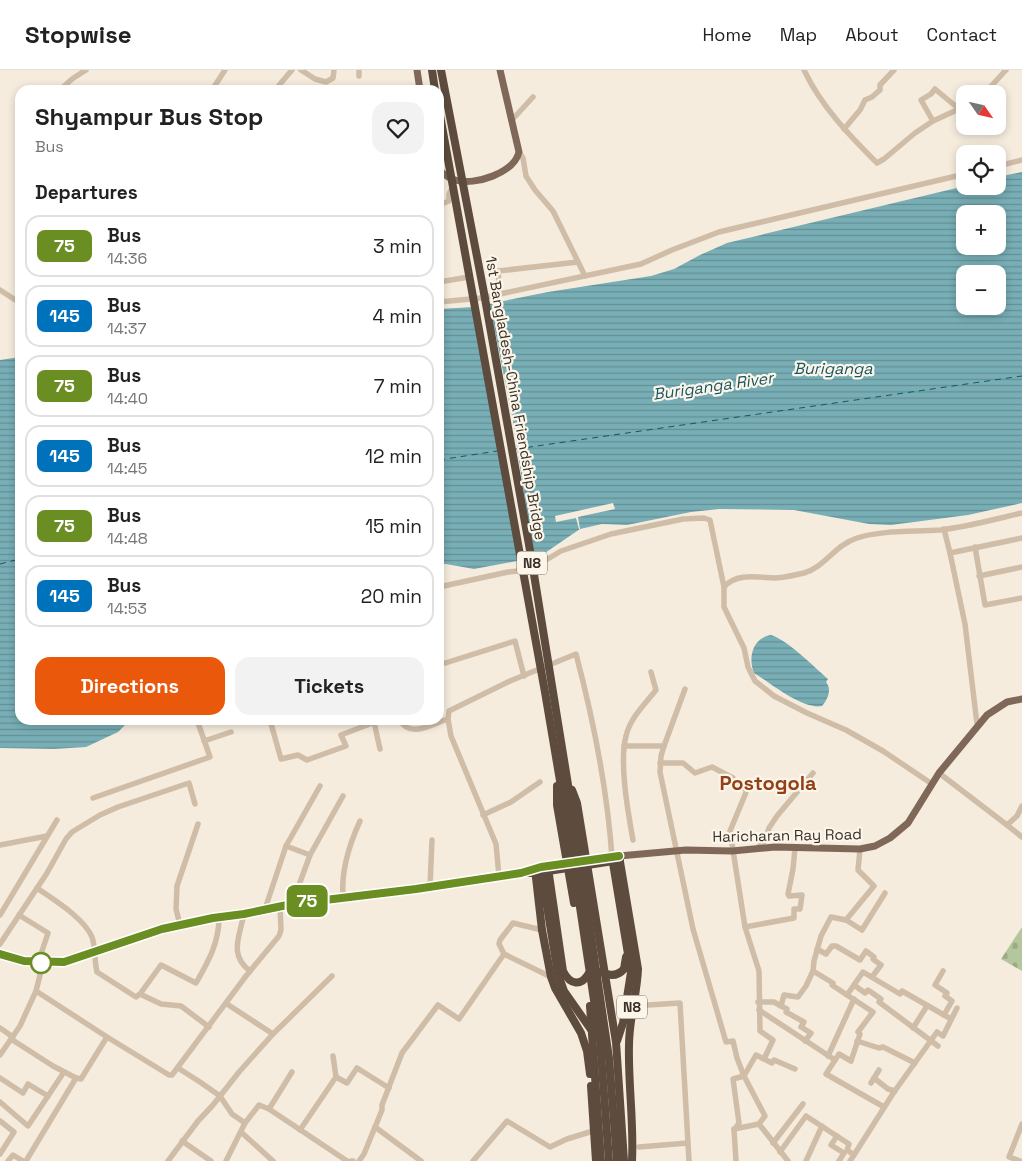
<!DOCTYPE html>
<html lang="en">
<head>
<meta charset="utf-8">
<style>
  :root { --surface:#fff; --page:#f2f2f2; --text:#222; --muted:#767676; --line:#e0e0e0; --accent:#ea580c }
  body { margin:0; font-family:"Space Grotesk",sans-serif; background:var(--page); color:var(--text); height:100vh; display:flex; flex-direction:column; font-size:19px; white-space:nowrap }
  * { box-sizing:border-box; margin:0 }
  p { font-size:16px; color:var(--muted) }
  .icon { flex:none; width:28px; height:28px; fill:none; stroke:currentColor; stroke-width:2; stroke-linecap:round; stroke-linejoin:round }
  .map { position:relative; flex:1; overflow:hidden }
  .drawer { position:absolute; left:15px; top:15px; width:429px; height:640px; display:flex; flex-direction:column; background:var(--surface); border-radius:15px; box-shadow:0 2px 8px #0003 }
  .drawer>* { flex:none }
  .badge { padding:0 10px; border-radius:8px; font-size:18px; line-height:32px }
  .needle { width:32px; rotate:124deg }
  .controls { position:absolute; left:956px; top:15px; display:grid; gap:10px }
  .controls a { display:grid; place-items:center; width:50px; height:50px; border-radius:10px; background:var(--surface); box-shadow:0 2px 8px #0003; font-size:25px }
  .map>.badge { position:absolute; translate:-50% -50%; box-shadow:0 0 0 2px #fff }
  h2 { padding:0 20px; font-size:19px; line-height:45px }
  .round { display:grid; place-items:center; flex:none; width:52px; height:52px; border-radius:15px; background:var(--page) }
  .headline { display:flex; align-items:center; justify-content:space-between; height:85px; padding:0 20px }
  h1 { font-size:24px; font-weight:700; line-height:38px }
  .button { display:flex; gap:10px; margin-top:auto; padding:10px 20px }
  .button a { flex:1; height:58px; border-radius:15px; background:var(--accent); color:#fff; font-size:20px; font-weight:700; line-height:58px; text-align:center }
  .button a+a { background:var(--page); color:var(--text) }
  ul { padding:0; list-style:none }
  li { display:flex; align-items:center; gap:15px; height:62px; margin:0 10px 8px; padding:0 10px; border:2px solid var(--line); border-radius:15px }
  li div { flex:1 }
  li b { display:block; font-size:19px }
  li em { font-style:normal }
  li .badge { min-width:55px; font-weight:700; text-align:center }
  header { display:flex; align-items:center; gap:30px; box-sizing:border-box; height:70px; padding:0 25px; background:var(--surface); border-bottom:1px solid var(--line) }
  header strong { font-size:24px }
  nav { display:flex; gap:28px; margin-inline-start:auto; font-size:18px }
  .map>svg:first-child { display:block }
  .cemetery { fill:url(#cemetery-stones) }
  .water { fill:url(#water-rules); fill-rule:evenodd }
  .pier { fill:#f5ecdd }
  .lines { fill:none; stroke-linecap:round; stroke-linejoin:round }
  .ferry { stroke:#185662; stroke-width:1; stroke-dasharray:6 5; stroke-linecap:butt }
  .minor { stroke:#cfbda7; stroke-width:5.5 }
  .major { stroke:#7f6858; stroke-width:7 }
  .highway { stroke:#5d4b3e; stroke-width:8 }
  .line-casing { stroke:#fff; stroke-width:11 }
  .line { stroke:#6b8e23; stroke-width:8 }
  .stop-dot { fill:#fff; stroke:#6b8e23; stroke-width:2.5 }
  .labels { text-anchor:middle; dominant-baseline:central; stroke-width:4.5; stroke-linejoin:round; paint-order:stroke }
  .shield { fill:#fcf6ea; stroke:#756b62; stroke-width:1 }
  .shield-label { font-size:14px; font-weight:bold; fill:#3b3028 }
  .street-label { font-size:15px; fill:#3b3028; stroke:#fcf6ea }
  .water-label { font-size:16px; font-style:italic; fill:#185662; stroke:#fcf6ea }
  .district-label { font-size:20px; font-weight:bold; fill:#944118; stroke:#fcf6ea }
</style>
</head>
<body>
<header>
<strong>Stopwise</strong>
<nav><a>Home</a><a>Map</a><a>About</a><a>Contact</a></nav>
</header>
<div class="map">
<svg width="1022" height="1091" viewBox="0 0 1022 1091">
  <defs>
    <pattern id="cemetery-stones" width="16" height="16" patternUnits="userSpaceOnUse" patternTransform="scale(1.25)"><rect width="16" height="16" fill="#b4c69b"/><path d="M2 7V4a2 2 0 0 1 4 0v3zM10 15v-3a2 2 0 0 1 4 0v3z" fill="#9caa86"/></pattern>
    <pattern id="water-rules" width="6" height="5" patternUnits="userSpaceOnUse" patternTransform="scale(1.25)"><rect width="6" height="5" fill="#78aeb6"/><path d="M0 2.5h6" fill="none" stroke="#648e94"/></pattern>
  </defs>
  <rect width="100%" height="100%" fill="#f5ecdd"/>
  <polygon class="cemetery" points="1022,857 1022,901 1001,889"/>
  <g class="water">
    <path d="M1022 102V433L968 445 891 455 869 454 794 440 719 439 691 442 627 455 602 454 580 459 539 487 474 499 446 494H439V239L474 237 548 222 651 206 674 199 700 185 727 173 965 116H998V107ZM965 144H998V176H965ZM965 204H998V236H965Z"/>
    <polygon points="20,287 20,650 130,650 118,662 86,677 54,679 0,678 0,290"/>
    <path d="M771 565C789 571 813 596 828 609L826 612C832 619 828 629 822 636 803 640 770 613 754 603 748 588 752 568 771 565Z"/>
  </g>
  <g class="pier">
    <polygon points="489,231 513,351 534,490 521,492 476,234"/>
    <polygon points="613,433 615,439 578,447 580,459 579,459 576,448 556,452 555,446"/>
  </g>
  <g class="lines">
    <g class="ferry">
      <polyline points="516,379 1022,306"/>
      <polyline points="439,390 497,381"/>
      <polyline points="0,494 20,489"/>
    </g>
    <g class="minor">
      <polyline points="301,0 315,9 326,12 333,8 334,0"/>
      <path d="M804 0C821 36 849 65 877 93L884 89 915 63 933 51 921 30 931 24 935 19 959 39 965 36"/>
      <polyline points="359,6 359,0"/>
      <polyline points="60,20 72,9 86,0"/>
      <polyline points="212,20 225,0"/>
      <polyline points="275,20 292,0"/>
      <polyline points="984,24 1006,0"/>
      <polyline points="512,50 533,27"/>
      <polyline points="933,51 959,39"/>
      <polyline points="844,59 860,40 865,30 872,27 880,20 880,15 894,0"/>
      <polyline points="519,82 523,88 526,106 535,120 553,141 585,206"/>
      <polyline points="998,96 1022,90"/>
      <polyline points="439,135 449,131 449,124 453,116"/>
      <polyline points="439,212 469,207"/>
      <polyline points="0,220 20,233"/>
      <polyline points="500,224 498,201 578,192"/>
      <polyline points="439,232 481,228 641,194 672,180 719,162 965,104"/>
      <polyline points="944,459 950,483 1022,468"/>
      <polyline points="975,477 985,535 1022,528"/>
      <polyline points="950,483 965,554 977,654"/>
      <polyline points="979,506 1022,497"/>
      <polyline points="439,517 508,502 529,500 561,481 611,464 683,449 704,448 710,450 724,517 724,537 744,578 748,597 755,611 774,626 807,643 846,660 883,681 932,714"/>
      <path d="M724 517C736 503 756 507 774 508 783 508 795 505 804 503 825 497 835 475 857 468 882 460 914 462 940 460 968 457 995 449 1022 443"/>
      <polyline points="439,595 515,571 524,606"/>
      <polyline points="685,619 664,676 661,686 660,702 693,859 726,972 733,971 737,988 744,1006 765,1046 759,1054 788,1091"/>
      <polyline points="270,650 281,689 298,685 307,690 346,676 341,665 380,650"/>
      <path d="M400 650C410 669 432 654 448 649"/>
      <polyline points="374,652 380,679"/>
      <polyline points="204,671 231,662"/>
      <polyline points="624,676 664,676"/>
      <polyline points="660,693 683,693 695,703 712,697 733,708 734,713 747,720 730,761 745,857 759,901 760,961 773,970 764,989 756,985 744,1006 733,1009 739,1053 734,1060 736,1091"/>
      <polyline points="939,703 1007,755"/>
      <polyline points="93,728 210,687 197,650"/>
      <polyline points="1022,736 1017,746 1007,755 1022,767"/>
      <polyline points="483,745 511,732 540,712"/>
      <path d="M633 770C628 742 619 693 626 666 630 648 645 634 656 620L651 602"/>
      <polyline points="0,775 47,766"/>
      <polyline points="286,776 320,716"/>
      <polyline points="757,778 765,771 769,758 777,746 813,703"/>
      <path d="M499 806 496 774 451 666 448 649 449 641 510 611 576 584C594 652 607 717 612 787"/>
      <polyline points="430,816 432,770"/>
      <path d="M37 818C54 830 84 848 92 867 96 879 94 890 97 902L136 927 140 924 161 934 181 936 209 957"/>
      <path d="M343 826C341 800 349 775 360 751"/>
      <polyline points="292,834 310,785 343,726"/>
      <polyline points="265,839 286,776 310,785"/>
      <path d="M244 844C239 868 229 885 250 901"/>
      <polyline points="0,845 57,750"/>
      <polyline points="846,850 862,860 885,823"/>
      <polyline points="180,855 176,839 177,816 198,754"/>
      <polyline points="745,857 794,848 794,839 800,839 802,825 789,826 788,824 793,799 795,778"/>
      <polyline points="0,874 47,803 66,769 72,762 100,745 118,737 189,713 195,734"/>
      <polyline points="817,879 826,884 832,876 836,876 860,890 866,881 874,887 873,889 881,895 872,907"/>
      <polyline points="504,884 499,874 500,870 513,853 542,860"/>
      <polyline points="813,901 833,913 832,915 847,925"/>
      <polyline points="943,901 935,915 947,923 945,926 952,931 944,945"/>
      <polyline points="854,915 865,923 868,920 881,929 879,932 938,976"/>
      <path d="M140 924 161 895 196 913C208 892 219 873 219 848"/>
      <polyline points="758,932 774,932 781,936 784,925 798,927 806,916 813,901 814,891 821,866 831,847 846,850 874,816 858,800 860,779"/>
      <polyline points="632,936 680,933 689,1091"/>
      <polyline points="781,936 787,939 786,942 804,952 801,957 811,963 805,971"/>
      <polyline points="759,940 835,990"/>
      <polyline points="0,958 13,967"/>
      <polyline points="913,958 927,936"/>
      <polyline points="273,964 332,906"/>
      <polyline points="107,967 169,1005 172,1005 246,906 279,866 281,860 280,836"/>
      <polyline points="11,969 53,996 76,1008"/>
      <polyline points="857,971 879,978 883,977 915,993"/>
      <polyline points="0,985 20,956 36,921 40,905 38,893 48,863 19,845"/>
      <polyline points="333,986 336,1007 347,1013 357,998 389,1018"/>
      <polyline points="828,986 854,929"/>
      <polyline points="764,989 772,993 774,990 795,999"/>
      <polyline points="178,998 200,1012 220,1026 232,1044 245,1053"/>
      <polyline points="292,1002 269,1039 347,1091"/>
      <polyline points="0,1008 23,1023 28,1014 48,1026"/>
      <polyline points="874,1008 888,1019 895,1021"/>
      <polyline points="871,1013 879,1000"/>
      <polyline points="0,1032 28,1056 64,1002"/>
      <polyline points="884,1037 826,1004 839,984 851,991 860,964 858,962 873,942 847,925 863,902 900,924 902,921 951,949"/>
      <polyline points="0,1051 14,1062 0,1084"/>
      <polyline points="375,1057 421,1091"/>
      <polyline points="734,1059 759,1054"/>
      <polyline points="300,1060 336,1007"/>
      <polyline points="241,1062 273,1091"/>
      <polyline points="837,1066 831,1075 844,1083 839,1091"/>
      <polyline points="182,1071 211,1091"/>
      <polyline points="773,1073 803,1034"/>
      <polyline points="639,1077 688,1073"/>
      <polyline points="780,1082 806,1046 849,1074 847,1080 854,1085 850,1091"/>
      <polyline points="854,1085 894,1022 937,962 943,966 957,938"/>
      <polyline points="8,1091 13,1085 23,1091"/>
      <polyline points="26,1091 76,1008 81,1009 107,967 36,921"/>
      <polyline points="168,1091 198,1051 213,1035 239,1002 273,964 227,934"/>
      <polyline points="226,1091 245,1053 259,1035 269,1039"/>
      <polyline points="351,1091 353,1091"/>
      <polyline points="359,1091 364,1084 382,1040 382,1035 402,983 438,935 459,949 504,884 551,907"/>
      <polyline points="473,1091 507,1051 550,1077 567,1069 593,1061"/>
      <polyline points="806,1091 822,1056"/>
      <polyline points="1020,1091 1009,1087 1022,1054"/>
    </g>
    <g class="major">
      <polyline points="417,0 420,20"/>
      <path d="M439 100C444 104 449 109 455 110 475 116 514 103 519 82L500 0"/>
      <polyline points="619,786 686,780 732,781 775,777 860,779 875,776 890,768 908,753 939,703 987,645 1007,632 1022,629"/>
    </g>
    <g class="highway">
      <polyline points="432,0 435,20"/>
      <polyline points="441,0 484,223 531,486 575,758 609,988 617,1091"/>
      <polyline points="439,40 545,622 569,764 600,970 609,1091"/>
      <polyline points="557,716 557,735 574,833"/>
      <polyline points="572,720 577,733 616,972 624,1091"/>
      <path d="M619 786 638 899C637 925 629 949 629 975 628 1014 634 1052 632 1091"/>
      <polyline points="612,787 631,902 623,953 617,971"/>
      <path d="M548 798 563 901C570 915 581 917 589 903"/>
      <polyline points="535,799 542,860 551,907 555,918 581,963 587,981 590,1004"/>
      <polyline points="541,799 558,904 564,921 592,961"/>
      <polyline points="0,884 24,891 64,893 162,859 213,848 244,844 292,834 416,819 521,803 535,803 620,790"/>
      <path d="M601 902C609 906 617 907 624 899L626 887"/>
      <polyline points="590,936 601,1091"/>
      <polyline points="591,1016 596,1091"/>
    </g>
  </g>
  <g class="lines">
    <defs>
      <polyline id="line" points="0,884 24,891 64,892 162,859 213,848 244,844 292,834 416,819 521,803 541,797 619,786"/>
    </defs>
    <use href="#line" class="line-casing"/>
    <use href="#line" class="line"/>
  </g>
  <circle class="stop-dot" cx="41" cy="893" r="10"/>
  <g class="labels">
    <g class="shield">
      <rect x="517" y="481.5" width="30" height="23" rx="4"/>
      <rect x="617" y="925.5" width="30" height="23" rx="4"/>
    </g>
    <g class="shield-label">
      <text x="532" y="493">N8</text>
      <text x="632" y="937">N8</text>
    </g>
    <g class="street-label">
      <text transform="translate(516 328) rotate(80)">1st Bangladesh-China Friendship Bridge</text>
      <text transform="translate(787 765) rotate(-1)">Haricharan Ray Road</text>
    </g>
    <g class="water-label">
      <text x="833" y="298">Buriganga</text>
      <text transform="translate(713 316) rotate(-8)">Buriganga River</text>
    </g>
    <g class="district-label">
      <text x="768" y="713">Postogola</text>
    </g>
  </g>
</svg>
<div class="controls">
<a><svg class="needle" viewBox="-14 -14 28 28"><path d="M0-13l5 13h-10z" fill="#e53935"/><path d="M0 13l5-13h-10z" fill="#767676"/></svg></a>
<a><svg class="icon" aria-label="locate" viewBox="0 0 24 24"><circle cx="12" cy="12" r="6"/><path d="M12 2v4M12 18v4M2 12h4M18 12h4"/></svg></a>
<a>+</a>
<a>−</a>
</div>
<b class="badge" style="left:307px;top:831px;background:#6b8e23;color:#fff">75</b>
<section class="drawer">
<div class="headline"><div><h1>Shyampur Bus Stop</h1><p>Bus</p></div><a class="round"><svg class="icon" aria-label="heart" viewBox="0 0 24 24"><path d="M12 20l-8-8c-3-5 5-10 8-4 3-6 11-1 8 4z"/></svg></a></div>
<h2>Departures</h2>
<ul>
<li><span class="badge" style="background:#6b8e23;color:#fff">75</span><div><b>Bus</b><p>14:36</p></div><em>3 min</em></li>
<li><span class="badge" style="background:#0072bc;color:#fff">145</span><div><b>Bus</b><p>14:37</p></div><em>4 min</em></li>
<li><span class="badge" style="background:#6b8e23;color:#fff">75</span><div><b>Bus</b><p>14:40</p></div><em>7 min</em></li>
<li><span class="badge" style="background:#0072bc;color:#fff">145</span><div><b>Bus</b><p>14:45</p></div><em>12 min</em></li>
<li><span class="badge" style="background:#6b8e23;color:#fff">75</span><div><b>Bus</b><p>14:48</p></div><em>15 min</em></li>
<li><span class="badge" style="background:#0072bc;color:#fff">145</span><div><b>Bus</b><p>14:53</p></div><em>20 min</em></li>
</ul>
<div class="button"><a>Directions</a><a>Tickets</a></div>
</section>
</div>
</body>
</html>
